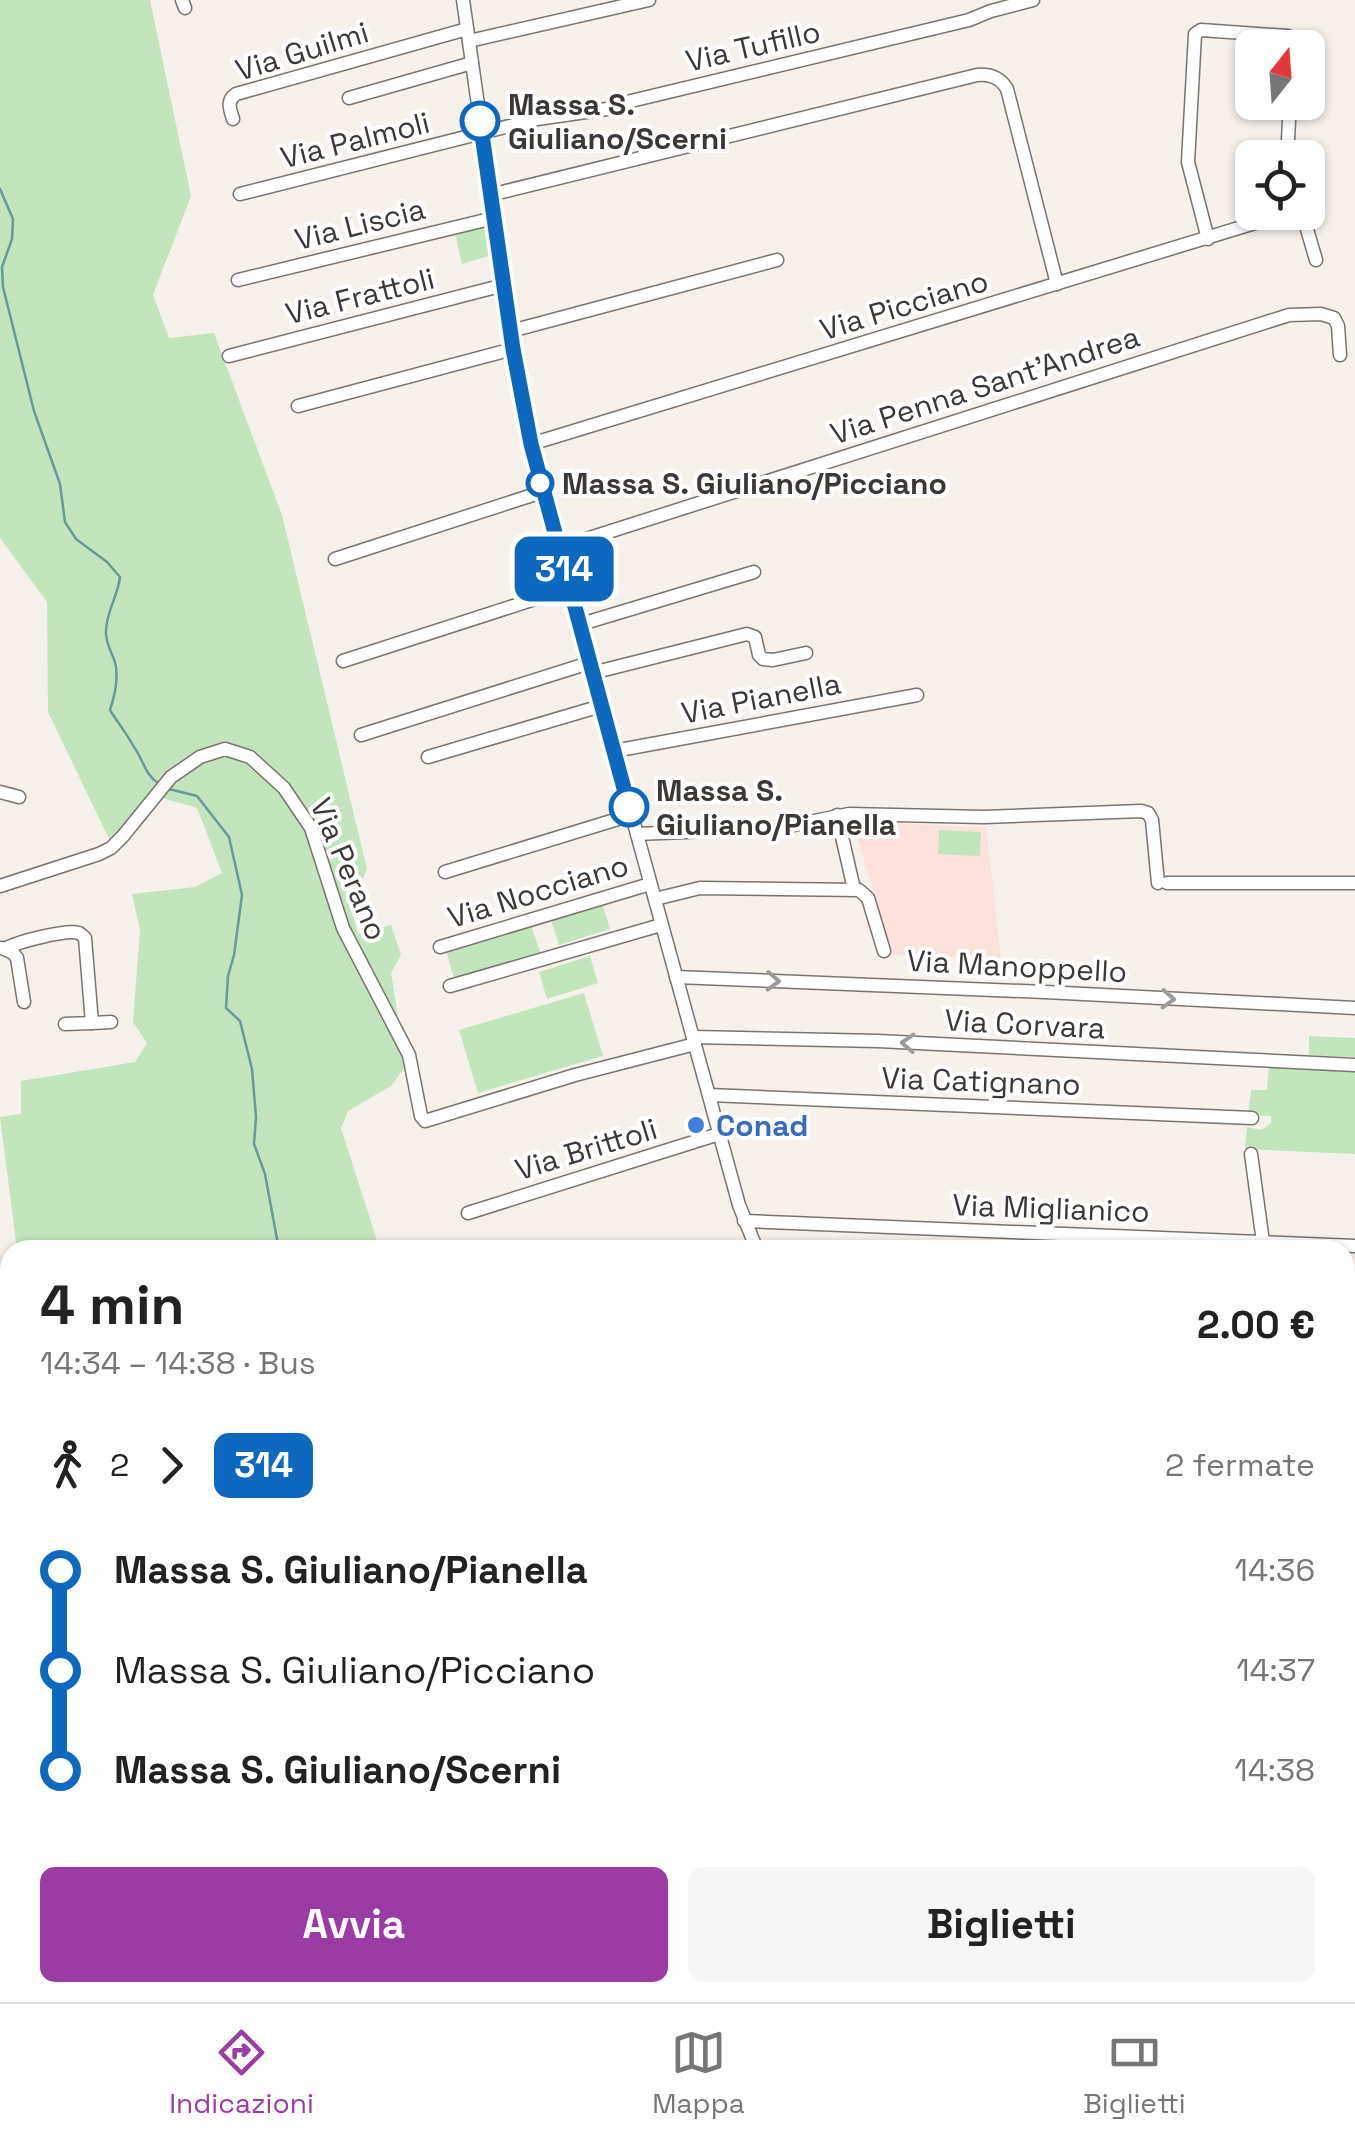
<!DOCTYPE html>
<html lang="it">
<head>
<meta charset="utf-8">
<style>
  :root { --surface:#fff; --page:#f6f6f6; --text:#222; --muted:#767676; --line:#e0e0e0; --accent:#9b3ca5 }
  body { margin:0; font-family:"Space Grotesk",sans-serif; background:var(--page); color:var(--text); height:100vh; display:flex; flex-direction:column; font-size:38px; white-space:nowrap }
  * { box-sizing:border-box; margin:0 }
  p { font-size:32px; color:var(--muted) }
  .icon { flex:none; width:55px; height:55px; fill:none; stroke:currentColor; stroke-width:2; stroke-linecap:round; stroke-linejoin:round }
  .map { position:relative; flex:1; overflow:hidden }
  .drawer { position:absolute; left:0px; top:1240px; width:1355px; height:762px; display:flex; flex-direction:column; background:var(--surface); border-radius:30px 30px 0 0; box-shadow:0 2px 8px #0004 }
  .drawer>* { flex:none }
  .badge { padding:0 20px; border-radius:15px; font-size:35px; line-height:65px }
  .needle { width:65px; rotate:17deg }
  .controls { position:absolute; left:1235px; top:30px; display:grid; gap:20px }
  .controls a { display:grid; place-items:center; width:90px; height:90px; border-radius:15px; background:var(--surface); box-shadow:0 2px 8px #0004; font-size:50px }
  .map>.badge { position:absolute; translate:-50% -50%; box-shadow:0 0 0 5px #fff }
  .legs { display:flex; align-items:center; gap:15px; height:110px; padding:0 40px; font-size:32px }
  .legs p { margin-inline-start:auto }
  .headline { display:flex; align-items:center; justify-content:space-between; height:170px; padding:0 40px }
  h1 { font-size:55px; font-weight:800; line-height:75px }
  .button { display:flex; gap:20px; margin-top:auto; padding:20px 40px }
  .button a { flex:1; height:115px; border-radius:15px; background:var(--accent); color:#fff; font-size:40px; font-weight:800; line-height:115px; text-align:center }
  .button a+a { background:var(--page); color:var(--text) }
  ul { padding:0 40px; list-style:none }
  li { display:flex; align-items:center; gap:35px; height:100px; font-size:38px }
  li i { display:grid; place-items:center; width:15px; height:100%; margin:0 12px; background:currentColor }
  li i::after { content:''; width:25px; height:25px; margin:-12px; border:8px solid; border-radius:50%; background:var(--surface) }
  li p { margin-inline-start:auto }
  li:first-child i { background:linear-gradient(#0000 50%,currentColor 0) }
  li:last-child i { background:linear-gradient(currentColor 50%,#0000 0) }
  .tabs { display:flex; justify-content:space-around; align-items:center; height:140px; border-top:2px solid var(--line); background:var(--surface); font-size:28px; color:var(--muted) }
  .tabs a { display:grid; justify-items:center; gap:5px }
  .tabs .active { color:var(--accent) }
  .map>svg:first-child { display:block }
  .education { fill:#fce2db }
  .green { fill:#c2e5be }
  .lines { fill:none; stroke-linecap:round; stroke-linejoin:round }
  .stream { stroke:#669a9e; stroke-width:2.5 }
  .minor-casing { stroke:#7a746f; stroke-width:15 }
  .minor { stroke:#fff; stroke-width:12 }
  .oneway { stroke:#9d9c9a }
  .line-1-casing { stroke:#fff; stroke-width:22 }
  .line-1 { stroke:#0c69bf; stroke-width:15 }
  .stop-1-dot { fill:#fff; stroke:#0c69bf; stroke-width:5 }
  .shop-dot { fill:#3f7fe0; stroke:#fff; stroke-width:4 }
  .labels { text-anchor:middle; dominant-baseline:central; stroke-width:8; stroke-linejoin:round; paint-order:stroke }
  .street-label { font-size:30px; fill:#3b3836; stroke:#fff }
  .stop-label { font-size:30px; font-weight:bold; fill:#3b3836; stroke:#fff; text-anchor:start }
  .shop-label { font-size:30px; font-weight:bold; fill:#366cbe; stroke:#fff; text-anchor:start }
</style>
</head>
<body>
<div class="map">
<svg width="1355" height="2002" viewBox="0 0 1355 2002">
  <rect width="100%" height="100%" fill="#f7f1eb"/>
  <g class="education">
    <polygon points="853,822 986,827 1001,958 892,955"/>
    <polygon points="1089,1993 1172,1993 1177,2002 1095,2002"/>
  </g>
  <g class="green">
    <polygon points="0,0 150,0 191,196 153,295 169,338 214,333 282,515 367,869 351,906 358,934 391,925 401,955 391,973 406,1066 391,1086 348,1111 341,1128 380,1250 17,1250 0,1117 21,1114 21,1081 135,1062 147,1043 133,1022 140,930 132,894 195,887 222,873 197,808 152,795 111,843 48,712 47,602 0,538"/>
    <polygon points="489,221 495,254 462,264 454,229"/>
    <polygon points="939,830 981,832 980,856 938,854"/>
    <polygon points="602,903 610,929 559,945 551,920"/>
    <polygon points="531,925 541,955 455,981 446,951"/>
    <polygon points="590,956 598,983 547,999 539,972"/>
    <polygon points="584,993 603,1056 478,1093 459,1030"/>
    <polygon points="1309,1036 1355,1038 1355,1057 1309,1055"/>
    <polygon points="1269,1065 1355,1068 1355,1154 1245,1149 1247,1127 1261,1130 1271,1123 1271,1116 1248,1115 1251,1090 1267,1090"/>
    <polygon points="10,1961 10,1992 27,1993 28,1999 0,2002 0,1962"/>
    <polygon points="731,1992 734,2002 325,2002 324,1993"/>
  </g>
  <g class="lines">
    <g class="stream">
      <path d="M0 189 13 219 12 239 2 267 3 287 34 411 60 484 65 522 76 539 107 562 120 577C118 596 106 612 106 631 105 642 112 653 115 662 119 678 115 695 110 710 118 723 127 734 134 747 143 759 145 775 158 783"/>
      <polyline points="169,789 197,796 229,837 242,895 234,955 228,976 226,1008 240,1021 252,1069 256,1117 254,1144 265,1174 279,1250"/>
      <polyline points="435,2002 440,1992"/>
    </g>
    <defs>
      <g id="minor">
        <polyline points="182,0 185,8"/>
        <polyline points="463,0 513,349 533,456 739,1205 757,1250"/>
        <polyline points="469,41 649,0"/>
        <polyline points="349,98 472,63"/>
        <path d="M233 119C230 109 226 101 236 94L467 29"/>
        <polyline points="1287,158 1290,102"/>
        <polyline points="240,194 537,119 607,109 631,101 969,20 991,11 1033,0"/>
        <path d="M490 195 977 75C990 74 1000 77 1007 89L1057 284"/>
        <polyline points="1302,212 1316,260"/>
        <polyline points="1208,239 1188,162 1195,34 1201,30 1288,36 1293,40 1293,48"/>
        <polyline points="238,280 494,218"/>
        <polyline points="511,331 777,260"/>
        <polyline points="229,356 504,285"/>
        <polyline points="298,406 513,349"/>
        <polyline points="531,444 1291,212"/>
        <polyline points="558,548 1289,315 1321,314 1334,318 1338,326 1340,355"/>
        <polyline points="335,559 542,492"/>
        <polyline points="578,625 754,572"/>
        <polyline points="343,661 569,588"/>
        <polyline points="592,673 747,634 755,637 759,655 763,659 773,660 806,653"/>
        <polyline points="361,735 589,663"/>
        <polyline points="614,751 917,695"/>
        <polyline points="428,757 601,706"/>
        <polyline points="0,792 19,797"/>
        <polyline points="837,815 854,889"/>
        <polyline points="637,834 779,828 849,814 984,817 1141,811 1148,813 1152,820 1158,883"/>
        <polyline points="445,872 631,815"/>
        <polyline points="1167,883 1355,883"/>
        <polyline points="0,886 99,854 111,848 123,836 171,777 200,757 225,749 250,757 284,788 311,828 343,928 409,1055 421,1116 425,1121 575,1075 695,1044"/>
        <polyline points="655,899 700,888 859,890 868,898 884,951"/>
        <polyline points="440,947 650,884"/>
        <polyline points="2,948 13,953 17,958 24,1002"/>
        <path d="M5 949C16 942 67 929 79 933 81 934 83 936 85 938L92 1023 65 1024"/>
        <polyline points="676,977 1045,992 1355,1008"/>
        <polyline points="450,986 661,925"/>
        <polyline points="92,1023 111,1022"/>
        <polyline points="693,1037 878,1041 1355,1065"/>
        <polyline points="709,1095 1252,1118"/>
        <polyline points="1251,1154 1263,1242"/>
        <polyline points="468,1213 719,1134"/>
        <polyline points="744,1221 1355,1246"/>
        <polyline points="0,1349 10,1348"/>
        <polyline points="1345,1469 1355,1469"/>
        <polyline points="0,1528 10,1526"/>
        <polyline points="1345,1595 1355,1595"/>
        <polyline points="0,1626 10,1625"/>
        <polyline points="0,1696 10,1695"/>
        <polyline points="0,1752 10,1751"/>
        <polyline points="1345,1767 1355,1767"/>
        <polyline points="1345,1829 1355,1830"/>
        <polyline points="0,1835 10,1833"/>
        <polyline points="0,1888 10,1887"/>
        <polyline points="1345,1905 1355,1905"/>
        <polyline points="0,1954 10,1953"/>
        <polyline points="1345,1988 1355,1988"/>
        <polyline points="190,1992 200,2002"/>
        <polyline points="774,1992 778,2002"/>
        <polyline points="1024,1992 1028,2002"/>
        <polyline points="1191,1992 1196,2002"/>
        <polyline points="54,2002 117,1992"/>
        <polyline points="850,2002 883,1992"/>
      </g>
    </defs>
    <use href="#minor" class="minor-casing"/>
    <use href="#minor" class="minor"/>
  </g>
  <defs><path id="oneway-chevron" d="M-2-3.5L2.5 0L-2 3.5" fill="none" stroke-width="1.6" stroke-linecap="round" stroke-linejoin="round" transform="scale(2.5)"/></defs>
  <g class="oneway">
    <use href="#oneway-chevron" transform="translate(773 981) rotate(2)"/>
    <use href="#oneway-chevron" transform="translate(1168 999) rotate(3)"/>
    <use href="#oneway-chevron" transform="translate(908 1043) rotate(-177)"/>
  </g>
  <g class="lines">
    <defs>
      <polyline id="line-1" points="480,121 513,349 531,444 629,807"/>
    </defs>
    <use href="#line-1" class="line-1-casing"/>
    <use href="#line-1" class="line-1"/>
  </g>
  <g class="stop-1-dot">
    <circle cx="480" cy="121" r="18"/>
    <circle cx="540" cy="483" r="12"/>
    <circle cx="629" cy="807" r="18"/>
  </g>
  <circle class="shop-dot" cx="696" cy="1125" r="10"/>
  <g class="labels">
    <g class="street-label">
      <text transform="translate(753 46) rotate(-13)">Via Tufillo</text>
      <text transform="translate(302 51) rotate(-17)">Via Guilmi</text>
      <text transform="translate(355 140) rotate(-14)">Via Palmoli</text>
      <text transform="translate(360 224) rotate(-14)">Via Liscia</text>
      <text transform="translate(360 296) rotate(-14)">Via Frattoli</text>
      <text transform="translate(904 305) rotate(-17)">Via Picciano</text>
      <text transform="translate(985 385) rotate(-18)">Via Penna Sant'Andrea</text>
      <text transform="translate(761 698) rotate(-11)">Via Pianella</text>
      <text transform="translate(349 869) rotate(67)">Via Perano</text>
      <text transform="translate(538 891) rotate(-17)">Via Nocciano</text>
      <text transform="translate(1017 966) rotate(3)">Via Manoppello</text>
      <text transform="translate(1025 1024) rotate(3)">Via Corvara</text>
      <text transform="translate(981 1081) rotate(2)">Via Catignano</text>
      <text transform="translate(586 1149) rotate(-17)">Via Brittoli</text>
      <text transform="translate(1051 1208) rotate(2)">Via Miglianico</text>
    </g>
    <g class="stop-label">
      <text x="508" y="104">Massa S.<tspan x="508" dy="34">Giuliano/Scerni</tspan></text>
      <text x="562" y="483">Massa S. Giuliano/Picciano</text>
      <text x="656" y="790">Massa S.<tspan x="656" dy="34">Giuliano/Pianella</tspan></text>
    </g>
    <g class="shop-label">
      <text x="716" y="1125">Conad</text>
    </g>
  </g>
</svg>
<div class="controls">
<a><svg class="needle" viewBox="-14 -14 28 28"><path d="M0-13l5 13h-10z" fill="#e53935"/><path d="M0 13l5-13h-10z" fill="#767676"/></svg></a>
<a><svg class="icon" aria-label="locate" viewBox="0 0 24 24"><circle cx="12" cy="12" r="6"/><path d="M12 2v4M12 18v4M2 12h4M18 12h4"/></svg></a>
</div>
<b class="badge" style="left:564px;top:569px;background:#0c69bf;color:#fff">314</b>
<section class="drawer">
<div class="headline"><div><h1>4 min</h1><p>14:34 – 14:38 · Bus</p></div><b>2.00 €</b></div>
<div class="legs"><svg class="icon" aria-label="walk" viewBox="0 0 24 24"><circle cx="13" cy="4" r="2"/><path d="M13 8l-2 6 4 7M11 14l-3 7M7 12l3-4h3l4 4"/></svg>2<svg class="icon" aria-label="forward" viewBox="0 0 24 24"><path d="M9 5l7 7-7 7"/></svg><b class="badge" style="background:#0c69bf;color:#fff">314</b><p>2 fermate</p></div>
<ul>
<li><i style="color:#0c69bf"></i><b>Massa S. Giuliano/Pianella</b><p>14:36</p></li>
<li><i style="color:#0c69bf"></i><span>Massa S. Giuliano/Picciano</span><p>14:37</p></li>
<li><i style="color:#0c69bf"></i><b>Massa S. Giuliano/Scerni</b><p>14:38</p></li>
</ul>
<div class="button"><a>Avvia</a><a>Biglietti</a></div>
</section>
</div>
<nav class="tabs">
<a class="active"><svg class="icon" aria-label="directions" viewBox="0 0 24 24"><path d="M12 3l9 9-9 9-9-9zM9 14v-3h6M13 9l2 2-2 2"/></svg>Indicazioni</a>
<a><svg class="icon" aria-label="map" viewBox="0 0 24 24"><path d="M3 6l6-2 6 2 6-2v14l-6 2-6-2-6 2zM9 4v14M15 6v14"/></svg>Mappa</a>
<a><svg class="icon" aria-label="tickets" viewBox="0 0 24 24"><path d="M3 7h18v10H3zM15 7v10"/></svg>Biglietti</a>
</nav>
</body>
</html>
